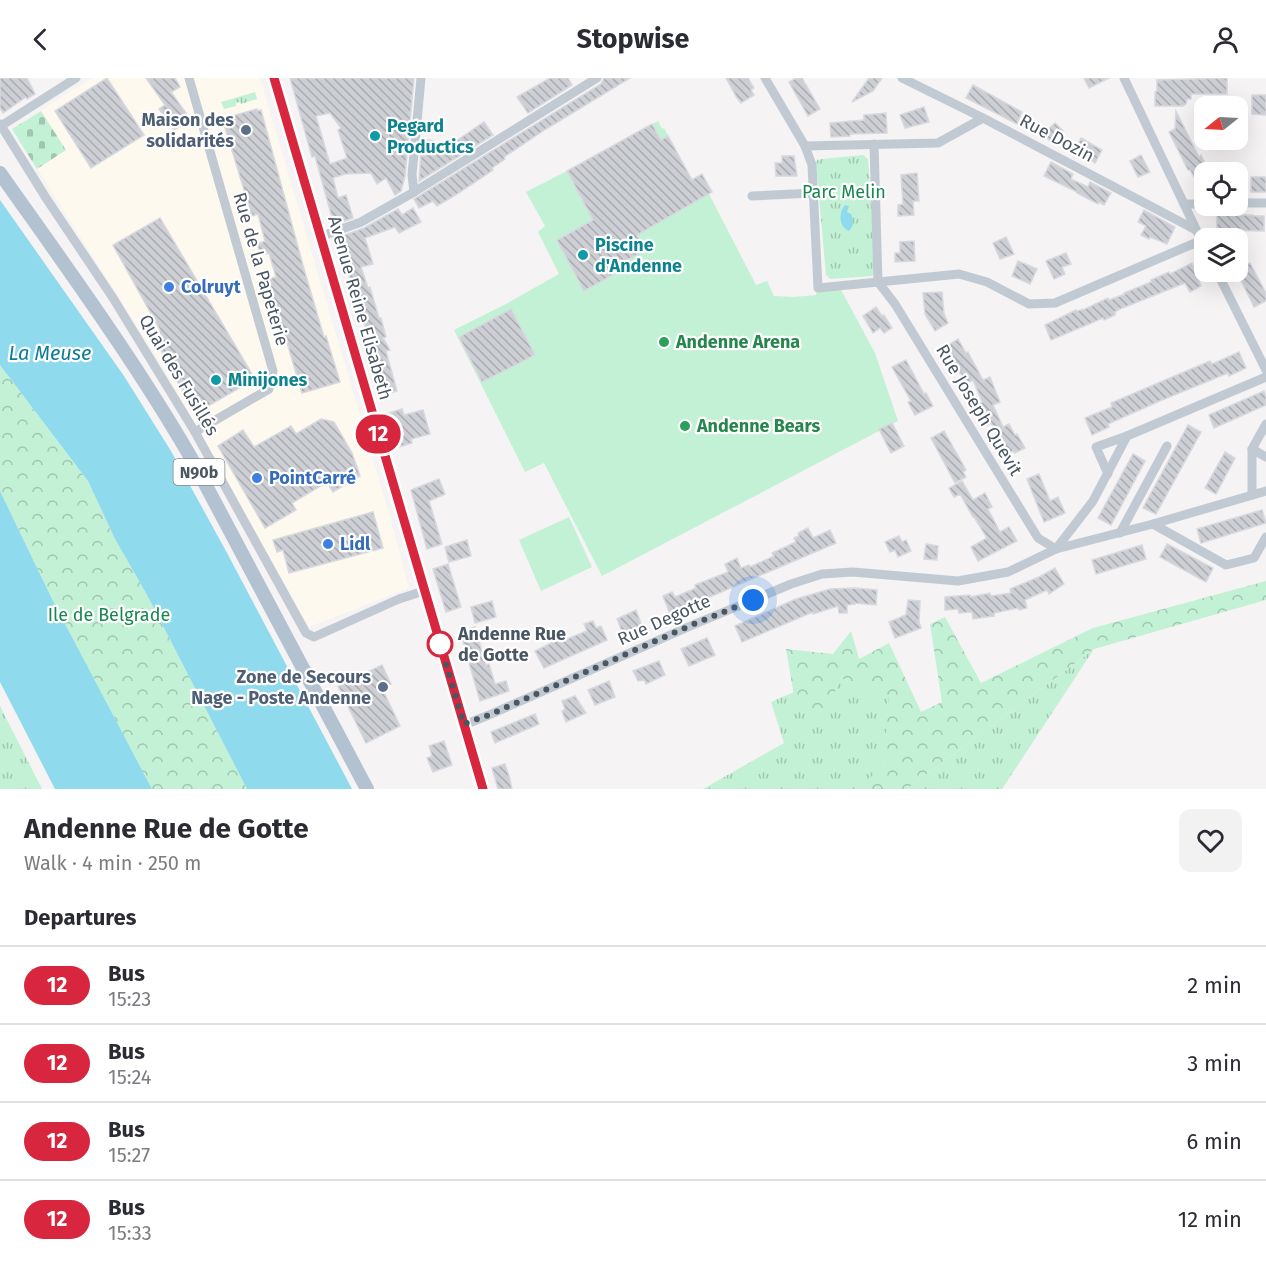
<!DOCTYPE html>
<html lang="en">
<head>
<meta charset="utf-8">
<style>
  :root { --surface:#fff; --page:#f2f2f3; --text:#2b2b33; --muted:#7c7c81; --line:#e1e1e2 }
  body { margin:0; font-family:"Fira Sans",sans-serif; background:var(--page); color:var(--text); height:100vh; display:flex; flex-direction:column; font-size:22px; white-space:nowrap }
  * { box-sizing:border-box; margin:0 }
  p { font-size:20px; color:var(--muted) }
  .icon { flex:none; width:33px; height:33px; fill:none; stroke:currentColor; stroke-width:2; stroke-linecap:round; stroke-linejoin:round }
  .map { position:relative; height:711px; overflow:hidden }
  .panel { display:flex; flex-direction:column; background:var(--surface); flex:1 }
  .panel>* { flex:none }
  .badge { padding:0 12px; border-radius:20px; font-size:21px; line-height:39px }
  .needle { width:39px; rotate:252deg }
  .buttons { position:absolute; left:1194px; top:18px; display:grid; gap:12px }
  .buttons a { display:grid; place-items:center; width:54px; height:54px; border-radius:12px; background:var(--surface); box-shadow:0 6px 24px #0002; font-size:30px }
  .you { position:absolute; width:30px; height:30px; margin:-15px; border:4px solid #fff; border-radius:50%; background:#1a73e8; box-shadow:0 0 0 9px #1a73e833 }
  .map>.badge { position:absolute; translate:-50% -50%; box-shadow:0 0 0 3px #fff }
  h2 { padding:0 24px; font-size:22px; line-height:54px }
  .round { display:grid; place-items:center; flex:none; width:63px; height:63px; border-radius:12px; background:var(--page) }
  .headline { display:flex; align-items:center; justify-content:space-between; height:102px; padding:0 24px }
  h1 { font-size:28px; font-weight:700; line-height:45px }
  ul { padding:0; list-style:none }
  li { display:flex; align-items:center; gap:18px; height:78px; padding:0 24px; border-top:2px solid var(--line) }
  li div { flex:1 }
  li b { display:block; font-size:22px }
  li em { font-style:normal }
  li .badge { min-width:66px; font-weight:700; text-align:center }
  header { display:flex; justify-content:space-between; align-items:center; height:78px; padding:0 24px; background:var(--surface); font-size:27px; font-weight:700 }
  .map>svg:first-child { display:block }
  .commercial { fill:#fdf9ef }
  .grass { fill:url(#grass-tufts) }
  .forest { fill:url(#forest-crowns) }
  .cemetery { fill:url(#cemetery-stones) }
  .garden { fill:#c3f1d5 }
  .water { fill:#90daee }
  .building { fill:url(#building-back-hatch); stroke:#d7d9de; stroke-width:1.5; fill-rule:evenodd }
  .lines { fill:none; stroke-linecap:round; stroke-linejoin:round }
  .minor { stroke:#c1cad2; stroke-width:9 }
  .secondary { stroke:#c1cbd6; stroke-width:12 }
  .primary { stroke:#b3c2d1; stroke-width:14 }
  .line-casing { stroke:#fff; stroke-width:14 }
  .line { stroke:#d7263d; stroke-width:9 }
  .walk { stroke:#4a5661; stroke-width:6; stroke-dasharray:0 10.8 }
  .service-dot { fill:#5c6f8a; stroke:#fff; stroke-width:2 }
  .culture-dot { fill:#0f9aa8; stroke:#fff; stroke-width:2 }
  .shop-dot { fill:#3f7fe0; stroke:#fff; stroke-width:2 }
  .leisure-dot { fill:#2e9e5b; stroke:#fff; stroke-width:2 }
  .stop-dot { fill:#fff; stroke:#d7263d; stroke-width:3 }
  .labels { text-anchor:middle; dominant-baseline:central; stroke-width:4.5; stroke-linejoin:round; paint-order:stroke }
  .shield { fill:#fff; stroke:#808990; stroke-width:1.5 }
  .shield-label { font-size:16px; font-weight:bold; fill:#4a5661 }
  .service-label { font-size:18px; font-weight:bold; fill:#4e5e75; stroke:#fff; text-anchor:end }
  .culture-label { font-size:18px; font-weight:bold; fill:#0d838f; stroke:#fff; text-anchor:start }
  .street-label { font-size:18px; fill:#4a5661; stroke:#fff }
  .park-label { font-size:18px; fill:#17864f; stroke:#fff }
  .shop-label { font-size:18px; font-weight:bold; fill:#366cbe; stroke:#fff; text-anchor:start }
  .leisure-label { font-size:18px; font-weight:bold; fill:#27864d; stroke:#fff; text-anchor:start }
  .stop-label { font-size:18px; font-weight:bold; fill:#4a5661; stroke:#fff; text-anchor:start }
  .water-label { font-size:20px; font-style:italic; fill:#0c7c9b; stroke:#fff }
</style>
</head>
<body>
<header><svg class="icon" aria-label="back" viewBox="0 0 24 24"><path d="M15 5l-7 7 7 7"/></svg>Stopwise<svg class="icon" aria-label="person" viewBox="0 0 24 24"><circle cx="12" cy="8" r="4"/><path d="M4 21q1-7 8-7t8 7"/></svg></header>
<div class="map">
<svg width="1266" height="711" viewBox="0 0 1266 711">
  <defs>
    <pattern id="grass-tufts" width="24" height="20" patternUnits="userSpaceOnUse" patternTransform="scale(1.5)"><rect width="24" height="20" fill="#c3f1d5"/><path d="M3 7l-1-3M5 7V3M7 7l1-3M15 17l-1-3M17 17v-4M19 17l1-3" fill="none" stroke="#a0c6b0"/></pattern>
    <pattern id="forest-crowns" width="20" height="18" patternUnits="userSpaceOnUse" patternTransform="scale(1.5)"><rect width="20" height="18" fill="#c3f1d5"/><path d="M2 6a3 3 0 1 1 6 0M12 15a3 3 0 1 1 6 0" fill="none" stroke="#a0c6b0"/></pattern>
    <pattern id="cemetery-stones" width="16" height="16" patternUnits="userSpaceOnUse" patternTransform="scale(1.5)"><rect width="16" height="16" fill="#c3f1d5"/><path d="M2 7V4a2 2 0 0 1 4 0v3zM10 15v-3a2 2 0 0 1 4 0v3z" fill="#a0c6b0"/></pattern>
    <pattern id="building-back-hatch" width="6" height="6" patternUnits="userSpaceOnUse" patternTransform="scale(1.5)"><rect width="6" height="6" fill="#cdcfd5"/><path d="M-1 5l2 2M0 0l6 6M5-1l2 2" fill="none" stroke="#a8abb0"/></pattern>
  </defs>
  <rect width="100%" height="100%" fill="#f5f3f3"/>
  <polygon class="commercial" points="92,0 260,0 389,435 409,510 309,549 164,291 12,51"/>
  <g class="grass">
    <polygon points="255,14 257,21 241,26 240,24 236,25 236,28 224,31 221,24"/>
    <polygon points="863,77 868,81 877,193 872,198 830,201 826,197 816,85 817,82 822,81"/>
    <polygon points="1094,571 1002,711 907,711"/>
    <polygon points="841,600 890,620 883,690 856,711 703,711 784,665 771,624 794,614 797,629"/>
    <polygon points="0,628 42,711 0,711"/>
  </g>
  <g class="forest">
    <polygon points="0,287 88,403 115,461 147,517 247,711 152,711 52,521 0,413"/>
    <polygon points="1266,503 1266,522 1094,571 907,711 856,711 883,689 889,620 841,600 823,639 796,629 786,571 833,576 851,553 859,581 889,565 921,634 942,624 930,546 945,539 981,605 1093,550"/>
  </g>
  <polygon class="cemetery" points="41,33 66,72 37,91 12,51"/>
  <g class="garden">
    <polygon points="658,43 662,51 664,50 692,101 702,96 712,114 709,116 756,207 767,203 774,218 794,219 816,217 818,210 839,208 875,275 898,343 602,498 544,385 525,394 454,252 506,226 559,196 538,154 545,148 526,114 567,93"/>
    <polygon points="569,439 592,489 541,513 519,462"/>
  </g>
  <g class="water">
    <polygon points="0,122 124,298 171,373 226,473 352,711 247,711 147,517 115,461 88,403 0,287"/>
    <path d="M845 127 849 128 847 134 851 136C854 142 854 148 849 153 839 149 838 135 845 127Z"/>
    <polygon points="0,413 52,521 152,711 55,711 0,604"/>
  </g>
  <g class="building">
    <polygon points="0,0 27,0 35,16 27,21 26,19 3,35 0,30"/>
    <polygon points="107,0 144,57 91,90 55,33"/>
    <polygon points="146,0 175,0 180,9 171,14 191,42 174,52 159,31 165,27"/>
    <path d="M290 0H414L405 98 401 113 395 117 386 100 377 106 371 95 345 96 333 100 338 120 346 117 353 140 334 147 315 78 312 79ZM330 35 341 50 338 52 347 80 330 86 316 38Z"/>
    <polygon points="550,0 568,0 572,7 528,35 517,19"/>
    <polygon points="604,0 630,0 546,51 504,79 505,81 492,90 493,92 457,116 437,128 433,123 419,130 414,121 601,6"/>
    <polygon points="726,0 748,0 754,10 751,12 754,17 741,25 737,20"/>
    <polygon points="796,0 802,0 820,31 808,38 789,4"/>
    <polygon points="869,0 882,0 873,13 852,24"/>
    <polygon points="1084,0 1109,0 1089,10"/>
    <polygon points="1227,0 1227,16 1191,16 1191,21 1187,21 1186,26 1183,28 1155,28 1155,14 1157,13 1157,2"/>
    <polygon points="973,7 1022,34 1017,46 966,20"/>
    <polygon points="1252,17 1266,17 1266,37 1252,36"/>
    <polygon points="924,29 929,44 905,50 900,37"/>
    <polygon points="257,31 257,33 261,32 304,191 324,259 326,258 340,304 302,315 268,201 276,199 269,175 261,177 257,166 265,163 258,136 252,138 223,43 226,42 225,40"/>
    <polygon points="1176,33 1199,79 1201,77 1209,94 1204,94 1204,98 1196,103 1190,92 1188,92 1169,54 1175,51"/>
    <polygon points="886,35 887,55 850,56 850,58 831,59 830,45 864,42 864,37"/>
    <polygon points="484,44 493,57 419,103 422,61 434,63 440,74"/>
    <polygon points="1055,45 1063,53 1051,64 1043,56"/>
    <polygon points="652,46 661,62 668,58 692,102 702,96 712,114 637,157 644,173 610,191 613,197 584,213 557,162 593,142 567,93"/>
    <polygon points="1081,60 1102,72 1095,85 1075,73"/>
    <polygon points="1141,77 1150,94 1138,99 1130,83"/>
    <polygon points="782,78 794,78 797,98 776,98 775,85 782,85"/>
    <polygon points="1051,84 1073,96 1071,101 1088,109 1090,104 1111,115 1104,127 1099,124 1098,126 1077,115 1077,114 1044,98"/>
    <polygon points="917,95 919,123 913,123 914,137 898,138 898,127 903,126 901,97"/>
    <rect x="1251" y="99" width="15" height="15"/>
    <polygon points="413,130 421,144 399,155 395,149 365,160 373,186 361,189 368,210 370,209 379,240 381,240 386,259 383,260 390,272 386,273 397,313 383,317 367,253 364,245 363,245 349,197 353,196 342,158 364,150 398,131 402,137"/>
    <polygon points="1144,132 1175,149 1167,166 1150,159 1149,161 1141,157 1146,148 1138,144"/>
    <polygon points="1217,137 1253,137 1254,138 1264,138 1264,153 1217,152"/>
    <polygon points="160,140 255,301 196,335 177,303 179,302 152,258 160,252 113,167"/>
    <polygon points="1006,159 1014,176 1000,181 993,165"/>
    <polygon points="914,163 915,183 895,184 895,175 900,175 900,164"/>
    <polygon points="1066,175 1071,186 1062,189 1065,196 1054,201 1046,183"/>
    <polygon points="1018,183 1037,191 1030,206 1012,198"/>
    <polygon points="1192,185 1201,208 1190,214 1185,205 1120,231 1115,234 1115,237 1104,242 1103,240 1051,262 1045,247 1076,232 1077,233 1085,231 1108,220 1109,222 1125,216 1124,215 1151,204 1151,202 1169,194 1170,196"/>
    <polygon points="1250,185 1266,215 1266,223 1254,229 1237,194 1238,191"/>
    <polygon points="942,214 944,236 948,245 935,253 925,236 923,215"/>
    <polygon points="876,229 882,238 884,237 892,250 884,255 880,250 873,255 863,238"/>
    <polygon points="511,231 535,277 482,304 459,259"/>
    <polygon points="958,261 966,275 968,274 970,278 983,302 990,299 1000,324 993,327 1003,349 1009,346 1015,357 1017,356 1025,370 1015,375 1013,373 1008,376 991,345 987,347 982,339 985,338 979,326 982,324 973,302 966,305 945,269"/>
    <polygon points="1239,274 1246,290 1229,298 1228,295 1162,322 1108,346 1109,349 1092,357 1085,340 1112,329 1111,325 1210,283 1212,286"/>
    <polygon points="906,282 924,316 926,315 933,328 915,337 908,324 911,323 892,289"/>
    <polygon points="1264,313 1266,318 1266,327 1214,350 1209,337"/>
    <polygon points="402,331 404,337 423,332 430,356 411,361 412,365 399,369 389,335"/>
    <polygon points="321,341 334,344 352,375 360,398 333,414 327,404 292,425 296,432 265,450 218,368 243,352 254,369 291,348 296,356"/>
    <polygon points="892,345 904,368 891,375 879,351"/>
    <polygon points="1188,347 1201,354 1156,436 1143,430"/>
    <polygon points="944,353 966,392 963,394 966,399 955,405 931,360"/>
    <polygon points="1225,374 1235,380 1216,416 1205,410"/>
    <polygon points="1133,376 1145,383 1111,447 1098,440"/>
    <polygon points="1039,396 1050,423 1058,419 1065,435 1044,444 1027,401"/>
    <polygon points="439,401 445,416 429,423 442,466 427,471 411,412"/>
    <polygon points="962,403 973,422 985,415 992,429 988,431 1000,454 1009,449 1017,463 978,483 971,469 987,460 974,439 973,439 960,416 954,419 949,410"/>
    <polygon points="1262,432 1266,445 1201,465 1197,451"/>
    <polygon points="373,434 383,470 289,495 283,472 277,474 273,462"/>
    <polygon points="808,450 813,460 830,452 836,465 670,536 663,518 672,514 675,519 696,510 695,507 728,494 725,486 737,480 741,490 749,487 750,489 774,478 772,475 796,464 794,460 799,458 798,455"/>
    <polygon points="899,458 902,464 906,462 911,473 898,479 895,472 890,474 885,464"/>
    <polygon points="467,462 471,478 449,484 445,469"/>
    <polygon points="926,466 938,468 937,482 924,481"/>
    <polygon points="1167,466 1213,490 1206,504 1160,479"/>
    <polygon points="1142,467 1146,481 1096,496 1092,482"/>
    <polygon points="448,486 461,529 446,534 433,491"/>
    <polygon points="1055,490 1064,506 1049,516 1047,512 1025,522 1027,530 1019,532 1018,530 994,535 994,538 973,541 972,534 959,535 958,531 945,532 945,519 970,517 970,519 990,515 991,518 1011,515 1010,511 1039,499"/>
    <polygon points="855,510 877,512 876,527 855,525 855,526 847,527 847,535 839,535 838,528 813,536 813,534 742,564 735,548 796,521 830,511"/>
    <polygon points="908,522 920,523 919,544 921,550 895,560 889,544 906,537"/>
    <polygon points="492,523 496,539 475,545 471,529"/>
    <polygon points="636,532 642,548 623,556 617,541"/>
    <polygon points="593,543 596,550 601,548 607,562 544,590 535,573 561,560 562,563 587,553 584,546"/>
    <polygon points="475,549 486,587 489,586 495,606 506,603 509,613 480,623 460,553"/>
    <polygon points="707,560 715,577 689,588 681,571"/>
    <polygon points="659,583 665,597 646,606 644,602 638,603 633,593"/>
    <polygon points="382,587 391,606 382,610 400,648 366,665 338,608"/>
    <polygon points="609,603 615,619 595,627 588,612"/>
    <polygon points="575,618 586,635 566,644 562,633 565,631 562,623"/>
    <polygon points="535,636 539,646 495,665 491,654"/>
    <polygon points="444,663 452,687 433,694 427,680 432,678 429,668"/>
    <polygon points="505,686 509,698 512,711 498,711 492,690"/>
  </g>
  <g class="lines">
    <g class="minor">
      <polyline points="189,0 273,293 269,311 195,354"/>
      <polyline points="765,0 805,68 812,87 818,210 959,196 987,204 1029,226 1055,225 1202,162"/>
      <polyline points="902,0 983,40 1196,152"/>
      <polyline points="1124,0 1204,168"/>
      <polyline points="0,46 46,120 113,220 195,354 306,555 314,559 399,521 424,513"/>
      <polyline points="1,48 76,0"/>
      <polyline points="874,66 878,204"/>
      <polyline points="805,68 938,65 983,40"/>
      <polyline points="414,114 412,97 421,0"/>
      <polyline points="752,118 813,115"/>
      <polyline points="1238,125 1266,125"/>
      <polyline points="1184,126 1204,126"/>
      <polyline points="320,159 361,144 414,114 597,0"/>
      <polyline points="1217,194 1266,292"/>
      <polyline points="878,204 895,226 1038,460 1056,471"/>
      <polyline points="1252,371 1266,379"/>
      <polyline points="1108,396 1096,369 1127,358"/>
      <polyline points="1252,417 1252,371 1266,346"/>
      <polyline points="1153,446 1226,487 1254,480 1266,459"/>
      <polyline points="1120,455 1167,368"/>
      <polyline points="1056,471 1093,423 1127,358 1266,299"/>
      <polyline points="464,647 489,637 695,546 791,506 822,496 853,494 958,503 1008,494 1056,471 1153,446 1266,413"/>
    </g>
    <polyline class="secondary" points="274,0 483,711"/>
    <path class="primary" d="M0 95C67 190 136 284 194 385L367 711"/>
  </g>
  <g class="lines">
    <defs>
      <polyline id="line" points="274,0 483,711"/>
    </defs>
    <use href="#line" class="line-casing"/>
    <use href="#line" class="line"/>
    <polyline class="walk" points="440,566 464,646 489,637 694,546 753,522"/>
  </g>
  <g class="service-dot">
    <circle cx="246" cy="52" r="6"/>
    <circle cx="383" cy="609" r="6"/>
  </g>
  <g class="culture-dot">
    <circle cx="375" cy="58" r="6"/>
    <circle cx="583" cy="177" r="6"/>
    <circle cx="216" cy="302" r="6"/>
  </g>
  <g class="shop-dot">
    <circle cx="169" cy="209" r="6"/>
    <circle cx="257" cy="400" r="6"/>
    <circle cx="328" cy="466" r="6"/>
  </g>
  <g class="leisure-dot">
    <circle cx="664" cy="264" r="6"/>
    <circle cx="685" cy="348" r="6"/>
  </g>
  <circle class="stop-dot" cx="440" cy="566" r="12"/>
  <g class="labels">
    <rect class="shield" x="173.5" y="381" width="51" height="26" rx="4.5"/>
    <g class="shield-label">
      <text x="199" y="394">N90b</text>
    </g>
    <g class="service-label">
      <text x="234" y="42">Maison des<tspan x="234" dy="21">solidarités</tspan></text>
      <text x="371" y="599">Zone de Secours<tspan x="371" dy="21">Nage - Poste Andenne</tspan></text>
    </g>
    <g class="culture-label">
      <text x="387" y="48">Pegard<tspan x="387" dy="21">Productics</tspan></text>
      <text x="595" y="167">Piscine<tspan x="595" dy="21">d'Andenne</tspan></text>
      <text x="228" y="302">Minijones</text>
    </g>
    <g class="street-label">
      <text transform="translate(1057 60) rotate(28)">Rue Dozin</text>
      <text transform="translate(261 191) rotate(74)">Rue de la Papeterie</text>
      <text transform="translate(360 230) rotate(74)">Avenue Reine Elisabeth</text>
      <text transform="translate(179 297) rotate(59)">Quai des Fusillés</text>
      <text transform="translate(979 332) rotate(59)">Rue Joseph Quevit</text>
      <text transform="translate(664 542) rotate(-24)">Rue Degotte</text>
    </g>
    <g class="park-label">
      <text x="844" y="114">Parc Melin</text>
      <text x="109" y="537">Ile de Belgrade</text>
    </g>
    <g class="shop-label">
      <text x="181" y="209">Colruyt</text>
      <text x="269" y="400">PointCarré</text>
      <text x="340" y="466">Lidl</text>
    </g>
    <g class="leisure-label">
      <text x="676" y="264">Andenne Arena</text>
      <text x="697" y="348">Andenne Bears</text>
    </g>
    <g class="stop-label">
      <text x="458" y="556">Andenne Rue<tspan x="458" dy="21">de Gotte</tspan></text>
    </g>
    <g class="water-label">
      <text x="50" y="275">La Meuse</text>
    </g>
  </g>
</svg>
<div class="buttons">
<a><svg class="needle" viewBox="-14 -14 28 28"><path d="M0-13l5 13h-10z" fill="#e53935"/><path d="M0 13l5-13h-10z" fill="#7c7c81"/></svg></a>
<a><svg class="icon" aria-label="locate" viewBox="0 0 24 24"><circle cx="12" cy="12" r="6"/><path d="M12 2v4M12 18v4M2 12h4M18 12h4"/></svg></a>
<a><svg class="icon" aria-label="layers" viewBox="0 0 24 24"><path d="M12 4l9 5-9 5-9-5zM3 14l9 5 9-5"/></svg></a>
</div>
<div class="you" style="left:753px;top:522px"></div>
<b class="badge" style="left:378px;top:356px;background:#d7263d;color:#fff">12</b>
</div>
<section class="panel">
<div class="headline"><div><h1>Andenne Rue de Gotte</h1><p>Walk · 4 min · 250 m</p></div><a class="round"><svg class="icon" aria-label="heart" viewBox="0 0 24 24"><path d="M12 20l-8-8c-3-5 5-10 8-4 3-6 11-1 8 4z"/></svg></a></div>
<h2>Departures</h2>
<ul>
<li><span class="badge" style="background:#d7263d;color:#fff">12</span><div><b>Bus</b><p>15:23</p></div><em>2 min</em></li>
<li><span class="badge" style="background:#d7263d;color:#fff">12</span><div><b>Bus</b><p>15:24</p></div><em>3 min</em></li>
<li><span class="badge" style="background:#d7263d;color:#fff">12</span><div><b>Bus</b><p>15:27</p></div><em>6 min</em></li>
<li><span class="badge" style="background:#d7263d;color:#fff">12</span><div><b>Bus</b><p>15:33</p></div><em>12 min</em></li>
</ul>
</section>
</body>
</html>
